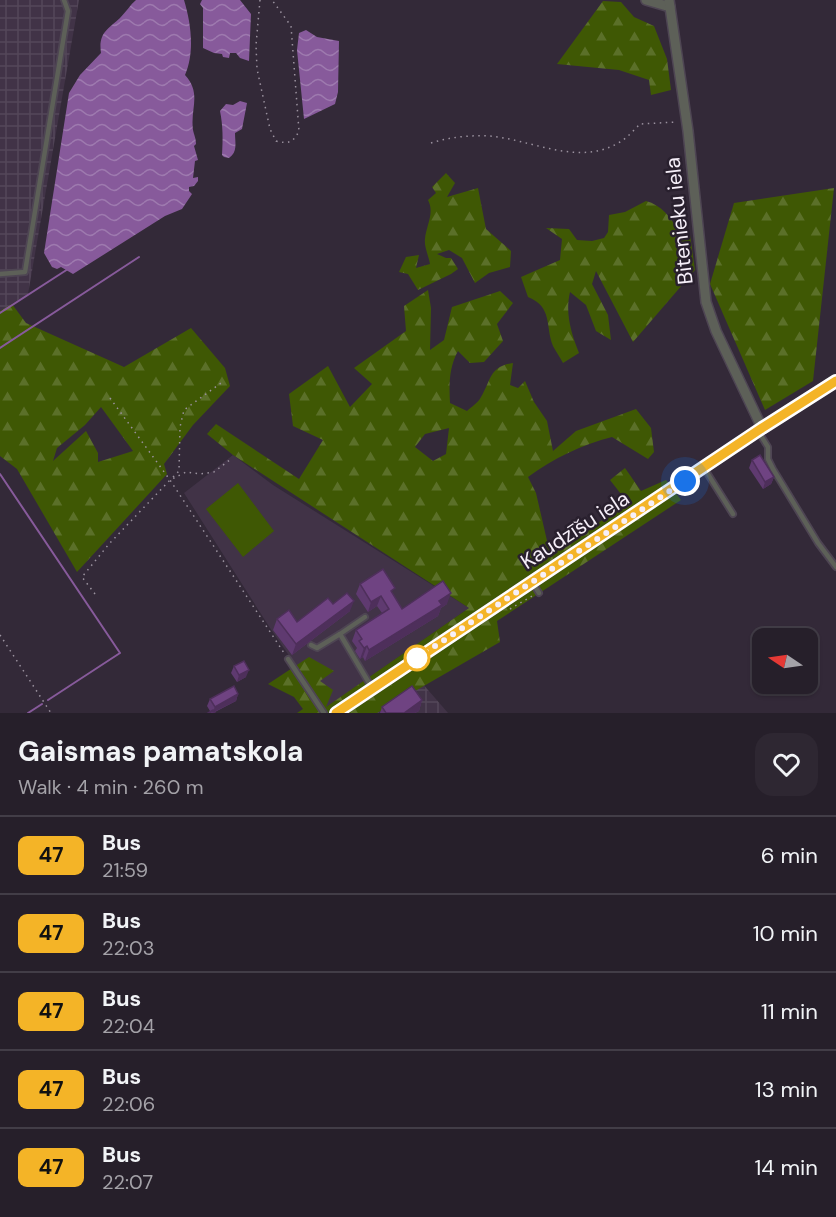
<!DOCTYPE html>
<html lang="en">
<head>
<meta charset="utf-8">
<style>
  :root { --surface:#261f2a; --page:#2e2732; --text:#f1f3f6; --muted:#a4a2a8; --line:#423d47 }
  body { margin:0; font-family:"DM Sans",sans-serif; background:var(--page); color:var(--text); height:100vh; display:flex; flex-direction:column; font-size:22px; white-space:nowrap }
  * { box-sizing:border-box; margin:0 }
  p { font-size:20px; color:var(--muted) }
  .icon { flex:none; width:33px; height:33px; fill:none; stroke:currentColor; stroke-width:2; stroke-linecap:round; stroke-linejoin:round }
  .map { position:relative; height:713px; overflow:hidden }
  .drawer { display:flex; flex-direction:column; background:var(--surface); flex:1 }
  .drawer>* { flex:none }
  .badge { padding:0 12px; border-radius:9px; font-size:21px; line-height:39px }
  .needle { width:39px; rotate:283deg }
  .fabs { position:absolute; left:752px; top:628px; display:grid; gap:12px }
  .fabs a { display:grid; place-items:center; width:66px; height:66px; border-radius:12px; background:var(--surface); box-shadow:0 2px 4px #0004,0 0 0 2px var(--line); font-size:30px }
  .you { position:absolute; width:30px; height:30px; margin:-15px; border:4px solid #fff; border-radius:50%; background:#1a73e8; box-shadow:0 0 0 9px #1a73e833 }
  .map>.badge { position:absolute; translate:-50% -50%; box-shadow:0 0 0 3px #fff }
  .round { display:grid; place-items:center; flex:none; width:63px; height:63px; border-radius:18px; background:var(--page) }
  .headline { display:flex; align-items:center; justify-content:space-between; height:102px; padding:0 18px }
  h1 { font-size:28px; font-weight:700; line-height:45px }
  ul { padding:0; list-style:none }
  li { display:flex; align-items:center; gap:18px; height:78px; padding:0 18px; border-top:2px solid var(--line) }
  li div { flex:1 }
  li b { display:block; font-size:22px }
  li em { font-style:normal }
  li .badge { min-width:66px; font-weight:700; text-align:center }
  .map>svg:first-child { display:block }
  .built { fill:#413347 }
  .industrial { fill:url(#industrial-grid) }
  .forest { fill:url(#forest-firs); fill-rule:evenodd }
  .garden { fill:#3f5804 }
  .water { fill:url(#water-waves) }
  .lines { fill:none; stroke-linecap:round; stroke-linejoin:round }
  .stream { stroke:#875a9b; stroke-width:2 }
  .service-casing { stroke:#4e4553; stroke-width:8 }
  .minor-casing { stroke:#4e4553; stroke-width:12 }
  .tertiary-casing { stroke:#4e4553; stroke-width:14 }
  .path { stroke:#9b929f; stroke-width:1.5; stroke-dasharray:1.5 4.5; stroke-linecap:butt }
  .service { stroke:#5d6058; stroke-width:4.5 }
  .minor { stroke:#5d6058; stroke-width:9 }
  .tertiary { stroke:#5d6058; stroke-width:10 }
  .wall { fill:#5f3a70 }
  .shaded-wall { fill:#4e2f5b }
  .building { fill:#6f4382; stroke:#4e2f5b; stroke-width:1.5 }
  .line-casing { stroke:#fff; stroke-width:14 }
  .line { stroke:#f4b427; stroke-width:9 }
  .walk { stroke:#f6eff9; stroke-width:6; stroke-dasharray:0 10.8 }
  .stop-dot { fill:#fff; stroke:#f4b427; stroke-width:3 }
  .labels { text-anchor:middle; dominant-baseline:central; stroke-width:5; stroke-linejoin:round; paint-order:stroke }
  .street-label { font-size:21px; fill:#f6eff9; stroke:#29202e }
</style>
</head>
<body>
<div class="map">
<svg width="836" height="713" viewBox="0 0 836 713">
  <defs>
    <pattern id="industrial-grid" width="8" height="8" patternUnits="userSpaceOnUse" patternTransform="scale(1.5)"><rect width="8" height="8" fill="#413347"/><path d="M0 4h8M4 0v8" fill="none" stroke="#544759"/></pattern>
    <pattern id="forest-firs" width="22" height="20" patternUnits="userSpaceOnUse" patternTransform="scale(1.5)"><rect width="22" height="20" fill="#3f5804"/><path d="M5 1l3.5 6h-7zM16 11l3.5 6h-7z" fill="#5b7029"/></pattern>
    <pattern id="water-waves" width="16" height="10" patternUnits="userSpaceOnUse" patternTransform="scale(1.5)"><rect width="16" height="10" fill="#875a9b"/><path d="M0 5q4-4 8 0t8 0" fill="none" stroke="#9e7aaf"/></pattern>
  </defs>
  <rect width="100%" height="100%" fill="#332938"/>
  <polygon class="built" points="233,455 273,485 469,608 325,708 270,628 184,493"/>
  <g class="industrial">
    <polygon points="0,0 79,0 28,294 0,311"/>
    <polygon points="415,675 448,713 358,713"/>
  </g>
  <g class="forest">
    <polygon points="603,1 621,2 634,17 654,26 667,59 671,90 651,95 649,80 619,70 557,64"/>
    <path d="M446 173 455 183 447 197 478 188 486 229 511 251 510 267 489 273 475 283 462 258 449 250 437 254 446 258H451L458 269 451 274 418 290 408 274 399 272 406 257 419 255 416 268 430 264C429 257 424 247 425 239 426 226 435 213 428 200L436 193 432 187Z"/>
    <polygon points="834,188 813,381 765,410 710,284 734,203"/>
    <path d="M646 201C661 205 671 217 678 231L690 235 695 270 633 342 596 271 592 284 608 315 611 340 596 331 586 305 570 292C565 313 571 333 579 353L563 363C560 357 556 352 553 346 545 326 553 307 528 297L521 277 560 260 562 239 546 228 569 229 577 240 592 241 604 238 608 232 609 215 625 212Z"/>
    <path d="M428 290 431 308 430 350 444 340 452 307 500 291 513 303 497 324 503 341 484 362 470 363 458 351C449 367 449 385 450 403L467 411C471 407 478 403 481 397 491 381 489 366 513 363L510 385 518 388 525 381 534 402 547 421 553 451 576 431 636 409 651 428 654 452 648 459 612 437C583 444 552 459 528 477L536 493 548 545 556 551 628 503 610 480 625 468 641 491 666 480 681 500 497 621 500 642 377 713H297L303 709 294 697 268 684 309 657 334 671 320 681 333 690 326 707 469 608 233 455 207 434 216 424 299 479 323 440 293 426 289 394 328 366 350 407 372 384 354 368 406 331 404 306ZM449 428 446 454 433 461 415 447 425 434Z"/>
    <path d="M12 304 26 323 124 367 191 328 225 368 230 386 193 425 164 464 167 474 77 572 17 469 0 456V311ZM101 407 133 451 98 462V453L86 431 53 461 57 448 85 425Z"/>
  </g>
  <polygon class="garden" points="238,483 274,531 243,557 206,509"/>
  <g class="water">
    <path d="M136 0H184C191 23 195 52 185 75 202 94 190 108 193 130 194 135 196 138 196 144L194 146 198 160 195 161 193 178 198 177V181L194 186 189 187V191L192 194 182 209 165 216 73 274 61 267 57 269 52 267 44 253 69 93 80 75 101 53C98 33 108 29 120 18 126 12 130 5 136 0Z"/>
    <polygon points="202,0 240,0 251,14 249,61 240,58 236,53 230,53 229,58 223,57 222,54 214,53 203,48 203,8 200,4"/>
    <polygon points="306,30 317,37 339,41 338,92 335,104 304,119 297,50 299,33"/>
    <path d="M240 101 247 103 242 129 235 133C235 143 238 152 229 158L224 157 222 155C223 139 223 126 220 111L226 104 233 105Z"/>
  </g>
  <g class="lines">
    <g class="stream">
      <polyline points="0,313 68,269"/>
      <polyline points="0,348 139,257"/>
      <polyline points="0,474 120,653 48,700"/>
      <polyline points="28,713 42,704"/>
    </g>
    <defs>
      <g id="service">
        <polyline points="0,274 25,272 68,11 64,0"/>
        <polyline points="758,431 768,447 768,459 773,469 818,543 836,567"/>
        <polyline points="704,468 733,514"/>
        <polyline points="532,582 539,593"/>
        <polyline points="340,634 365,617"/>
        <polyline points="311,645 317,648 340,634 372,688"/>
        <polyline points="288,659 324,713"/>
      </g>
      <g id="minor">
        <polyline points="646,0 670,7"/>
        <polyline points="669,0 688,131 706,302 716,331 762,428"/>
      </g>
      <polyline id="tertiary" points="336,713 762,428 836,381"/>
    </defs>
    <use href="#service" class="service-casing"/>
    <use href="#minor" class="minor-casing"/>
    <use href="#tertiary" class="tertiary-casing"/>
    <g class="path">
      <path d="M260 0 256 45 257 69 270 129 276 141C288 144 293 143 299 131L291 26 272 0"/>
      <path d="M431 143C450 137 470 135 490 136 533 140 579 167 620 142 627 138 634 130 640 124L677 122"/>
      <polyline points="110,398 170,480 284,653"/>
      <polyline points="173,477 179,471 180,427 184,410 221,383"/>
      <polyline points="95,594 82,577 109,544 170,480 186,472 200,474 214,472 231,459"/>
      <polyline points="510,609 532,596"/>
      <polyline points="0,635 51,713"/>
    </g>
    <use href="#service" class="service"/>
    <use href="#minor" class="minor"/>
    <use href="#tertiary" class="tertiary"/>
  </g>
  <g class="wall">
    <polygon points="752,460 774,477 771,484 763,489 749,468"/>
    <polygon points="360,584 393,594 402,609 447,604 441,608 438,616 365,661 363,657 360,659 355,651 357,648 352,641 356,630 382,613 377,606 368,612 356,594"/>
    <polygon points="333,604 350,611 292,655 273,630 277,619 297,622"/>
    <polygon points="234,666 246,677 237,682 231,673"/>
    <polygon points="238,694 236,701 215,712 210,711 207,706 210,699"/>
    <polygon points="422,700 419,711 415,713 380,713 382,707"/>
  </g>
  <g class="shaded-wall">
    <polygon points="774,477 771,484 763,489 765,482"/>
    <polygon points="451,593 447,604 441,608 438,616 365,661 369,650"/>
    <polygon points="381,596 377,606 368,612 371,602"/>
    <polygon points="354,601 350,611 292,655 296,644"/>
    <polygon points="367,646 363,657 360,659 364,648"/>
    <polygon points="249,670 246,677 237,682 239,675"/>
    <polygon points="238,694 236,701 212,713 215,707"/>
    <polygon points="422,700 419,711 415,713 404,713"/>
  </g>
  <g class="building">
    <polygon points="760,455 774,477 765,482 752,460"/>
    <polygon points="383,569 395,588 391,591 402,609 443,581 451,593 439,601 442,605 369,650 367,646 364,648 359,641 362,639 356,630 389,609 381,596 371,602 360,584"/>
    <polygon points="347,593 354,601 296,644 277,619 289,610 297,622 328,598 333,604"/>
    <polygon points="244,661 249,670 239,675 234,666"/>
    <polygon points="234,686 238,694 215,707 210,699"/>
    <polygon points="412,686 422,700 404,713 386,713 382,707"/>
    <polygon points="213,710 215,713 208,713"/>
  </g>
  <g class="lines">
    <defs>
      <polyline id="line" points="336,713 762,428 836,381"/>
    </defs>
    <use href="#line" class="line-casing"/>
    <use href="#line" class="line"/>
    <polyline class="walk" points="417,658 685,481"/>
  </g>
  <circle class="stop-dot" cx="417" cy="658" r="12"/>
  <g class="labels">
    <g class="street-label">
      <text transform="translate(679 221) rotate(-96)">Bitenieku iela</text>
      <text transform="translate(575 530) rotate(-33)">Kaudzīšu iela</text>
    </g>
  </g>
</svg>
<div class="fabs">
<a><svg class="needle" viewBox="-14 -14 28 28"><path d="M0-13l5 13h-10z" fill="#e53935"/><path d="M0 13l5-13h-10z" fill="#a4a2a8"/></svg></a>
</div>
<div class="you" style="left:685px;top:481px"></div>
</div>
<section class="drawer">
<div class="headline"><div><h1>Gaismas pamatskola</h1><p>Walk · 4 min · 260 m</p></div><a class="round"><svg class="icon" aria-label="heart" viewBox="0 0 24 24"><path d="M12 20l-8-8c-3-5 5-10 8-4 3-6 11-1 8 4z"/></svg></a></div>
<ul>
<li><span class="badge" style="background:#f4b427;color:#111">47</span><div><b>Bus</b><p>21:59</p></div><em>6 min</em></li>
<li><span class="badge" style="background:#f4b427;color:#111">47</span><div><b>Bus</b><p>22:03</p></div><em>10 min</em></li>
<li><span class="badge" style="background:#f4b427;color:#111">47</span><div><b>Bus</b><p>22:04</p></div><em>11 min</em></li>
<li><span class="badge" style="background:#f4b427;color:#111">47</span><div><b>Bus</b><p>22:06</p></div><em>13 min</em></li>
<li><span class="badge" style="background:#f4b427;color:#111">47</span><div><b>Bus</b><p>22:07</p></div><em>14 min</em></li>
</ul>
</section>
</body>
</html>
